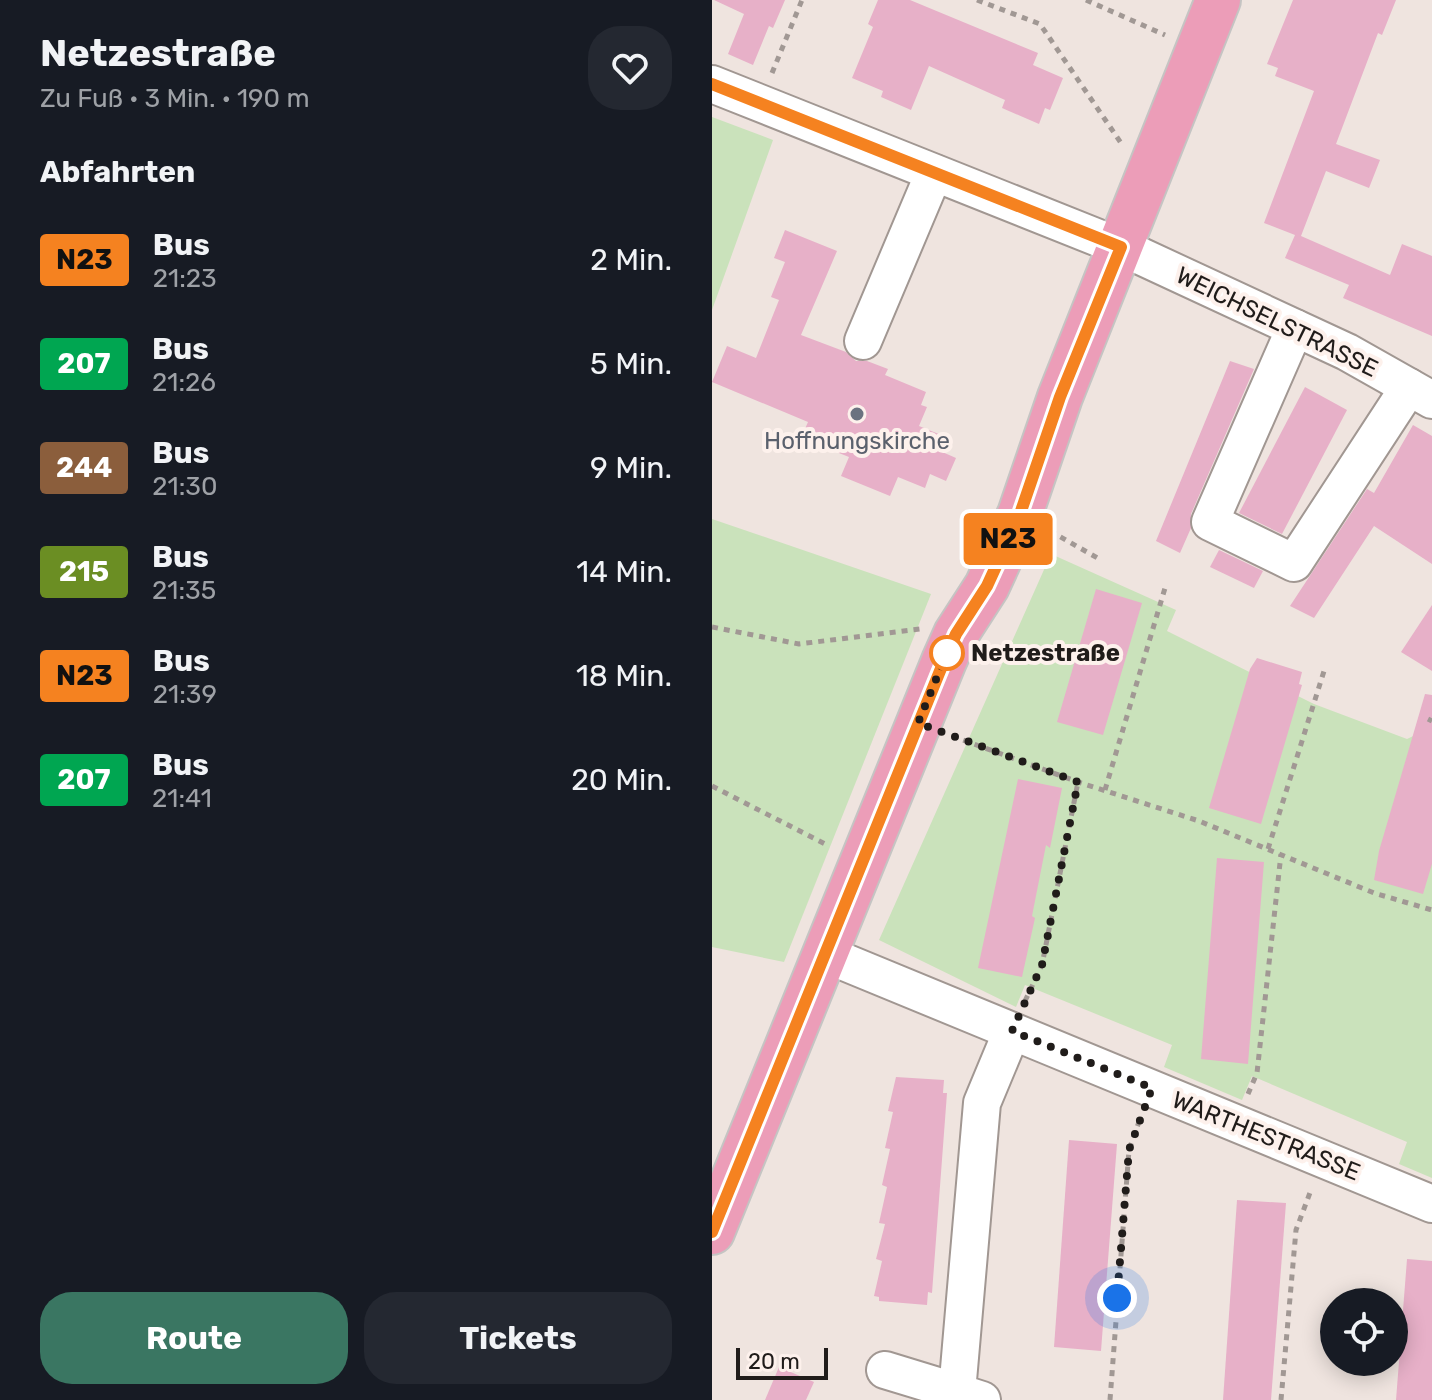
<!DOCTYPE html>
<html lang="de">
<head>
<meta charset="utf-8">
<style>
  :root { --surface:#171b24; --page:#242831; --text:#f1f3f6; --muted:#9ea1a6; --accent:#3a7662 }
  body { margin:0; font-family:Rubik,sans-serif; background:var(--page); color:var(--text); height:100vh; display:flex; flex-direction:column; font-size:30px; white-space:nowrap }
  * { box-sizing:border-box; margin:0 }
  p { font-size:26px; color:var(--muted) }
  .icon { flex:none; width:44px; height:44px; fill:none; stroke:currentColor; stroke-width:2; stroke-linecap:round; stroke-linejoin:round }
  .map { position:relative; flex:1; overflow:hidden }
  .sheet { display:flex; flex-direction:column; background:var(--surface); width:712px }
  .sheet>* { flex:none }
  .badge { padding:0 16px; border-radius:6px; font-size:28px; line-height:52px }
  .buttons { position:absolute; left:608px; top:1288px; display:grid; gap:16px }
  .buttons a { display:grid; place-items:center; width:88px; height:88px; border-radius:50%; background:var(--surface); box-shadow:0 4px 20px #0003; font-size:40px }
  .scale { position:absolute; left:24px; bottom:20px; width:92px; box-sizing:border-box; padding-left:8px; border:4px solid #201c1a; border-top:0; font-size:22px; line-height:28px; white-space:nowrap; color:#201c1a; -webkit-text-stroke:6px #fdf1ec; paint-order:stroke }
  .you { position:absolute; width:40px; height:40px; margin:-20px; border:6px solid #fff; border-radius:50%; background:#1a73e8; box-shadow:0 0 0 12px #1a73e833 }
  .map>.badge { position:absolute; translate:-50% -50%; box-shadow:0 0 0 4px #fff }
  h2 { padding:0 40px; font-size:30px; line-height:72px }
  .round { display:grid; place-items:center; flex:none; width:84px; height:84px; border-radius:32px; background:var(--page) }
  .summary { display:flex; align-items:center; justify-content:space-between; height:136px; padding:0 40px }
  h1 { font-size:38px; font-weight:700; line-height:60px }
  .cta { display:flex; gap:16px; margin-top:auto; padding:16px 40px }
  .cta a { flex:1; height:92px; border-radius:32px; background:var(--accent); color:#fff; font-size:32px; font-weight:700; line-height:92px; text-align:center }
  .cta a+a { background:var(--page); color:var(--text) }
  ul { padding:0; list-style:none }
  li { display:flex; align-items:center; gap:24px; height:104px; padding:0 40px }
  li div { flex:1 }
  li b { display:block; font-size:30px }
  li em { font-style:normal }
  li .badge { min-width:88px; font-weight:700; text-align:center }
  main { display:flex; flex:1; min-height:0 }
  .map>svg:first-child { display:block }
  .green { fill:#cae2bb }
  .building { fill:#e7b0c8 }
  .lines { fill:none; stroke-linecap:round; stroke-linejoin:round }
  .minor-casing { stroke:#a19792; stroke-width:40 }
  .major-casing { stroke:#c5c4c3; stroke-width:48 }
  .path { stroke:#a19894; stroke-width:5; stroke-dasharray:6 6; stroke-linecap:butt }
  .minor { stroke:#fff; stroke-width:36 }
  .major { stroke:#ec9db8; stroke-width:44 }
  .line-casing { stroke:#fff; stroke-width:18 }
  .line { stroke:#f58220; stroke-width:12 }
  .walk { stroke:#201c1a; stroke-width:8; stroke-dasharray:0 14.4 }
  .worship-dot { fill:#6b7280; stroke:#fdf1ec; stroke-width:3 }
  .stop-dot { fill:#fff; stroke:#f58220; stroke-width:4 }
  .labels { text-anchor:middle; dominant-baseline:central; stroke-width:8; stroke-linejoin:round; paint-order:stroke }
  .street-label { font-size:24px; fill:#201c1a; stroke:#fdf1ec }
  .worship-label { font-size:24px; fill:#5b616d; stroke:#fdf1ec }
  .stop-label { font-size:24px; font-weight:bold; fill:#201c1a; stroke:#fdf1ec; text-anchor:start }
</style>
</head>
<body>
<main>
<section class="sheet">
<div class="summary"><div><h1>Netzestraße</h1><p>Zu Fuß · 3 Min. · 190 m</p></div><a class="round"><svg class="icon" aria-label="heart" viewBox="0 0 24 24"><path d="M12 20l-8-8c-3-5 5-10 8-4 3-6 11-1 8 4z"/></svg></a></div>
<h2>Abfahrten</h2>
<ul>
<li><span class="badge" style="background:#f58220;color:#111">N23</span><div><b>Bus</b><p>21:23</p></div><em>2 Min.</em></li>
<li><span class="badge" style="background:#00a651;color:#fff">207</span><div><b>Bus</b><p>21:26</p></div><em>5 Min.</em></li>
<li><span class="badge" style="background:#8b5e3c;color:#fff">244</span><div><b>Bus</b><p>21:30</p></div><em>9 Min.</em></li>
<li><span class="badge" style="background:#6b8e23;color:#fff">215</span><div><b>Bus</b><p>21:35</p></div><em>14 Min.</em></li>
<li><span class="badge" style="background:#f58220;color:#111">N23</span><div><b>Bus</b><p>21:39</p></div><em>18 Min.</em></li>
<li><span class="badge" style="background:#00a651;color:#fff">207</span><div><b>Bus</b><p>21:41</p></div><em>20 Min.</em></li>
</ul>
<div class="cta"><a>Route</a><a>Tickets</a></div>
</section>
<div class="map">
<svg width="720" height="1400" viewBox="0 0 720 1400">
  <rect width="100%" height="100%" fill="#efe4df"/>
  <g class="green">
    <polygon points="0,117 61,140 0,310"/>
    <polygon points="0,519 219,594 72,962 0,947"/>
    <polygon points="339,554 464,610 455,631 602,704 695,739 720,727 720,1178 687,1164 695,1142 540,1076 530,1100 452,1067 460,1045 313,985 304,1007 167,940"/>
  </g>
  <g class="building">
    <polygon points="2,0 73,0 61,28 57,26 41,65 16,54 32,14"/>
    <polygon points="166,0 198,0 326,53 321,65 351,78 338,110 333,108 327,124 290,108 293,100 217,66 199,110 169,97 171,91 140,78 161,27 156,24"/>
    <polygon points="581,0 684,0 670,35 666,33 624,144 668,160 657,188 614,171 589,236 678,275 690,244 720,256 720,336 631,298 637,285 573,258 583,235 552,223 602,91 563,76 566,68 555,64"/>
    <polygon points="73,230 125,251 89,335 134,352 144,361 155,361 176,369 173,375 214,392 209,405 215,407 207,426 234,437 228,451 244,458 234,481 218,474 213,488 186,477 178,496 129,476 137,457 89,438 96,422 0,382 15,346 44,358 67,300 59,297 73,262 62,258"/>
    <polygon points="518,361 542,369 479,514 479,528 468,553 444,541"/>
    <polygon points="593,387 635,410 570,534 527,513"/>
    <polygon points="701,425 720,436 720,564 662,526 602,618 578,606 655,489 662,493"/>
    <polygon points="507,550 551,571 542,588 498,567"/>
    <polygon points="384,589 430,603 391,735 345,722"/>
    <polygon points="720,605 720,671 689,652"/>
    <polygon points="545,658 590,672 587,684 590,685 549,824 497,808 538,669"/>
    <polygon points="713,694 720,695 720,864 711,894 662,880 667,851"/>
    <polygon points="306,779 350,788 338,848 334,845 320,916 323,918 310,977 266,968"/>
    <polygon points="505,858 552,862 536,1064 489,1059"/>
    <polygon points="184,1077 232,1080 231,1093 235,1093 220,1293 216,1292 215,1305 167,1301 167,1297 162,1296 170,1261 164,1259 173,1224 167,1223 175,1187 170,1185 178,1149 173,1148 181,1112 176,1111"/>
    <polygon points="357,1140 405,1144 389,1351 342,1347"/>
    <polygon points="525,1200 574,1203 559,1400 511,1400"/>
    <polygon points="695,1259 720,1261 720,1400 684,1400"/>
    <polygon points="67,1367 102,1382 94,1400 53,1400"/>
  </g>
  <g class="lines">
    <defs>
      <g id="minor">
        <polyline points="0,84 409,247 635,352 720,400"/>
        <polyline points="583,328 498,522 582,563 697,387"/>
        <polyline points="151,341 222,173"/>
        <polyline points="113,954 720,1204"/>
        <polyline points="173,1370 245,1392"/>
        <polyline points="270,1400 245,1392 270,1103 300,1031"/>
      </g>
      <polyline id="major" points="0,1232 232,661 244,634 275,586 308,514 348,397 506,0"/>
    </defs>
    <use href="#minor" class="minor-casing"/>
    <use href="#major" class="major-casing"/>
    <g class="path">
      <polyline points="265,0 328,24 409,143"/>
      <polyline points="374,0 453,35"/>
      <polyline points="60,73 90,0"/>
      <polyline points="338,531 389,560"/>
      <polyline points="0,627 87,644 208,629"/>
      <polyline points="716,719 720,721"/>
      <polyline points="240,736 366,782 487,821 662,893 720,910"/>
      <polyline points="0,786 117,846"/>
      <polyline points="393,790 453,588"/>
      <polyline points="556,849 613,668"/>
      <polyline points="313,1001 330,965 366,782"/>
      <polyline points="536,1094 545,1073 569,854"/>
      <polyline points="398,1400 417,1150 428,1119"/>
      <polyline points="569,1400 584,1230 599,1190"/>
    </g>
    <use href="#minor" class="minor"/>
    <use href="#major" class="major"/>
  </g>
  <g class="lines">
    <defs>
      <polyline id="line" points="0,84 409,247 348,397 308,514 275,586 244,634 232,661 0,1232"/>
    </defs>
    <use href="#line" class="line-casing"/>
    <use href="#line" class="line"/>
    <polyline class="walk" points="235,653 206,723 366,782 330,965 300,1031 440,1088 417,1150 405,1298"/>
  </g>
  <circle class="worship-dot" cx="145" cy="414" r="8"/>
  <circle class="stop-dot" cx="235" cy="653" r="16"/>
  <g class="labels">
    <g class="street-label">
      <text transform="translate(565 322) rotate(26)">WEICHSELSTRASSE</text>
      <text transform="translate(554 1136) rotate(22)">WARTHESTRASSE</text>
    </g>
    <g class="worship-label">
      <text x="145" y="441">Hoffnungskirche</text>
    </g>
    <g class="stop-label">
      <text x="259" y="653">Netzestraße</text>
    </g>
  </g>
</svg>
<div class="buttons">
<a><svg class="icon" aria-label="locate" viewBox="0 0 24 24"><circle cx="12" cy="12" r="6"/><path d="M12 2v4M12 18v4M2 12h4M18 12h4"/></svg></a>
</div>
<div class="scale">20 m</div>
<div class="you" style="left:405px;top:1298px"></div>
<b class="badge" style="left:296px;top:539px;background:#f58220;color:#111">N23</b>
</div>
</main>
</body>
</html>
